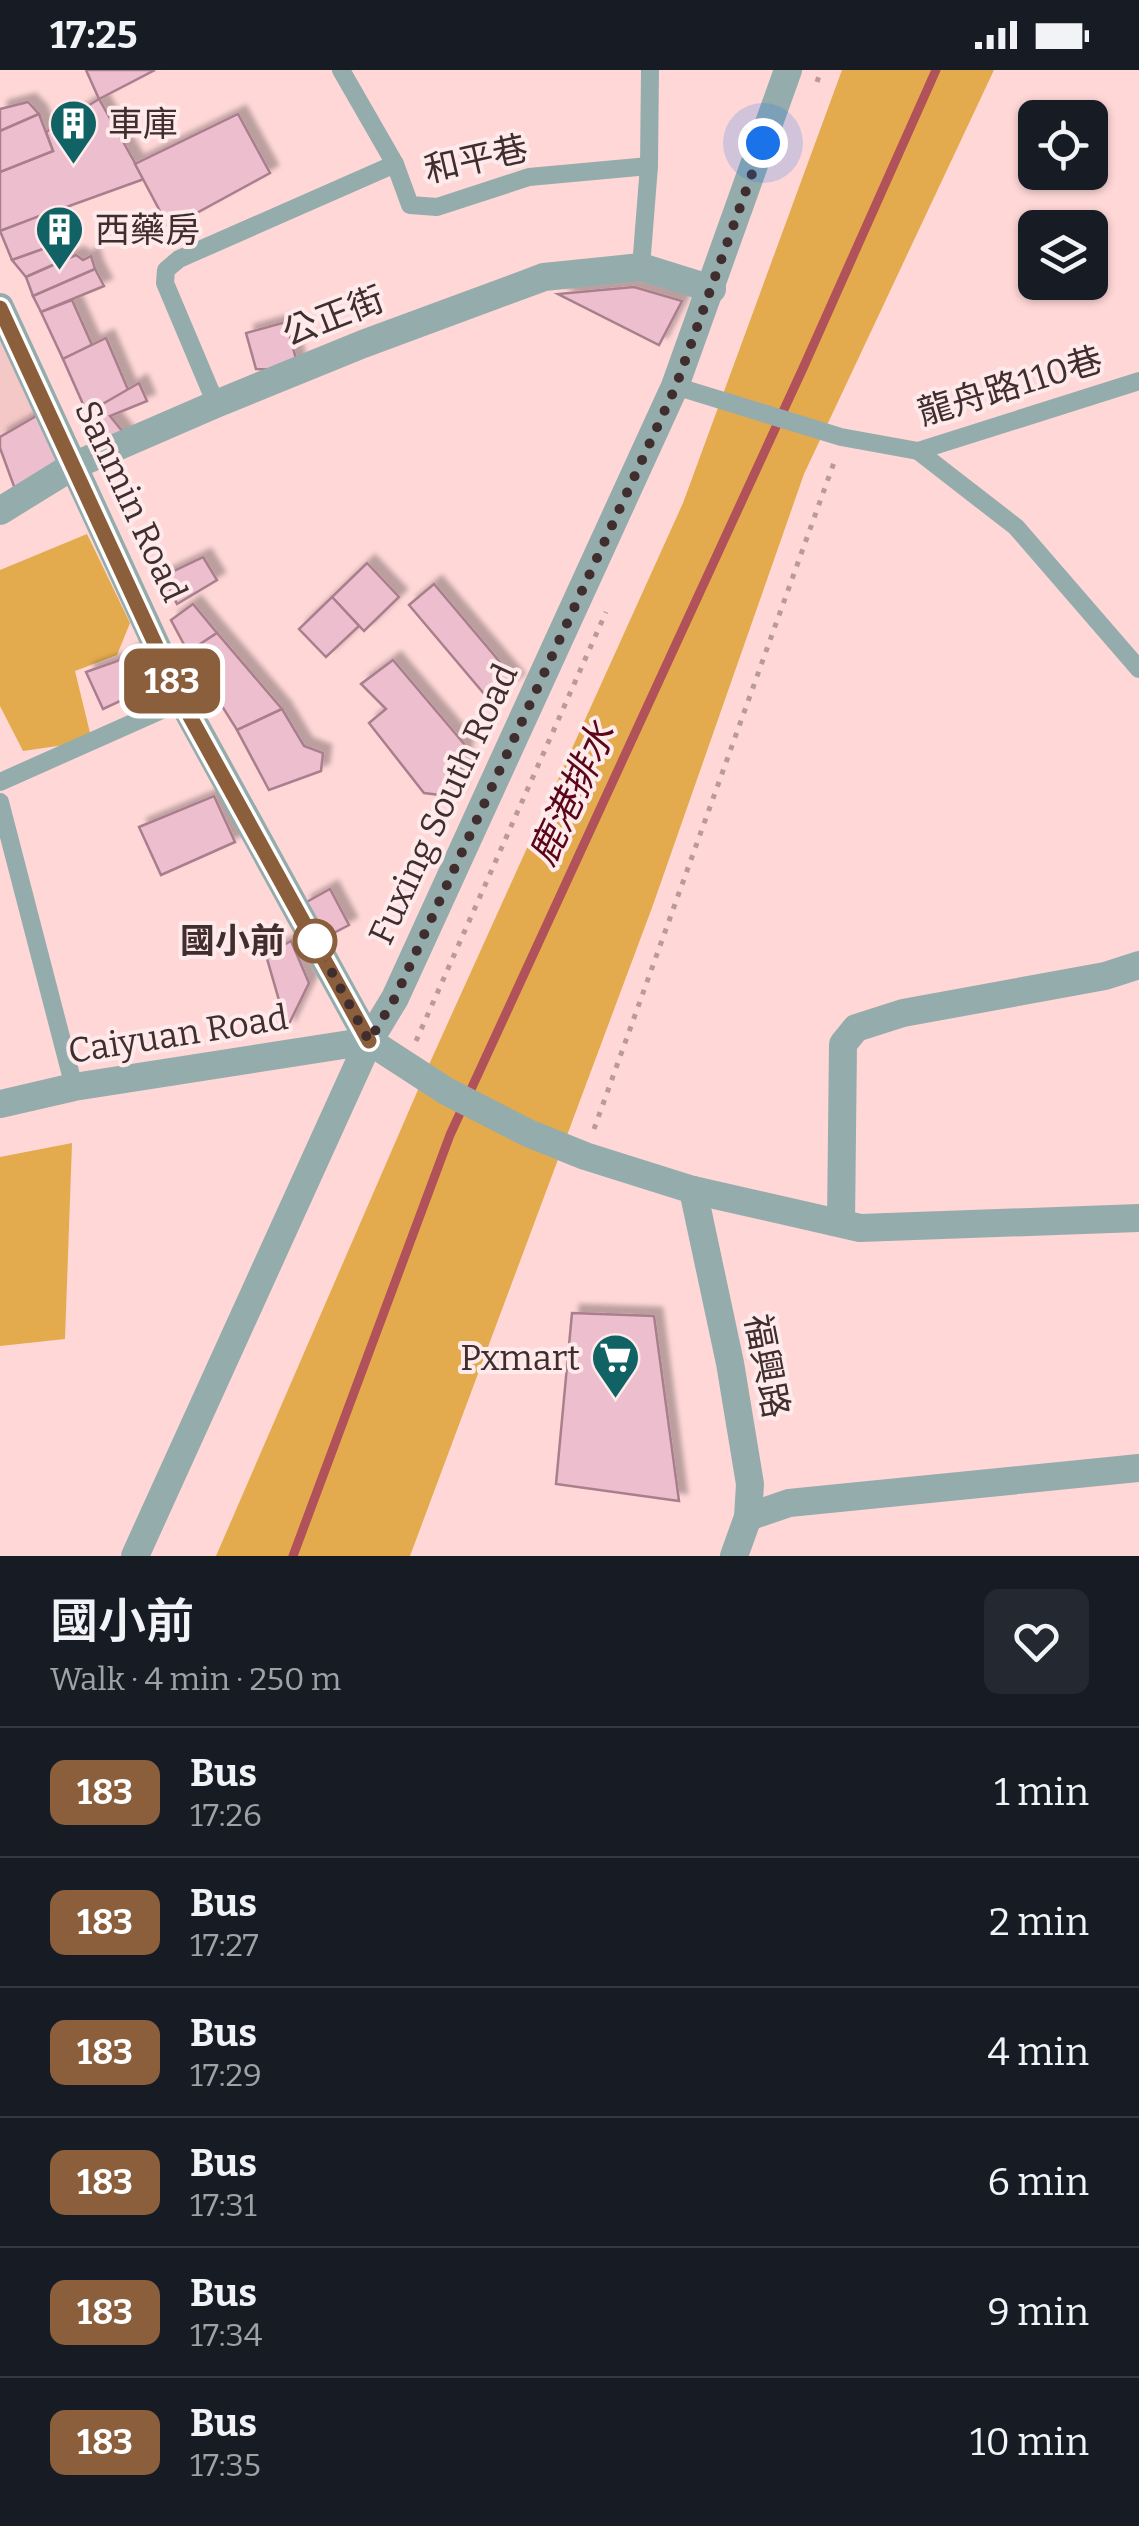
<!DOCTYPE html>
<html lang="en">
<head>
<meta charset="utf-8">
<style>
  :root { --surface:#171b24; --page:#242831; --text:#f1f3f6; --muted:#9ea1a6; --line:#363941 }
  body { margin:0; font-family:Bitter,"Noto Sans TC",serif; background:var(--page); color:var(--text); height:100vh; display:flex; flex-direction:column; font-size:38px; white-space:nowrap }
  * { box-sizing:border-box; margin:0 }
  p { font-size:32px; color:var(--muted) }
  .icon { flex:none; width:55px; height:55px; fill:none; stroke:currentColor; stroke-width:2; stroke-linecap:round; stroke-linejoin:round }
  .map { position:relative; height:1486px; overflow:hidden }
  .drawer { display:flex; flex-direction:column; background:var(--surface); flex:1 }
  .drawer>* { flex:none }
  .badge { padding:0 20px; border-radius:15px; font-size:35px; line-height:65px }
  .tools { position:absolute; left:1018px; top:30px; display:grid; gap:20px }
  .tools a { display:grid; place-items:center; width:90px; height:90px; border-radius:15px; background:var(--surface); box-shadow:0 2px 8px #0004; font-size:50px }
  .you { position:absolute; width:50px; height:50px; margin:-25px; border:8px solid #fff; border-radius:50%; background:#1a73e8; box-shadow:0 0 0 15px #1a73e833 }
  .map>.badge { position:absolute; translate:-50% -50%; box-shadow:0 0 0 5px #fff }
  .round { display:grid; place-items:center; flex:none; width:105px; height:105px; border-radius:15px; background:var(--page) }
  .summary { display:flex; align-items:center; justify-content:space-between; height:170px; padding:0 50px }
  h1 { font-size:48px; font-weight:600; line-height:75px }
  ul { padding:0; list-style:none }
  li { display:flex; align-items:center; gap:30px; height:130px; padding:0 50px; border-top:2px solid var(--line) }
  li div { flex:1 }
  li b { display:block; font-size:38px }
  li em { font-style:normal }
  li .badge { min-width:110px; font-weight:700; text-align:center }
  .status { display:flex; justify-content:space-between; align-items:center; height:70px; padding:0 50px; background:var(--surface); direction:ltr }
  .status svg { height:28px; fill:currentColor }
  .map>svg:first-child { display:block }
  .built { fill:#f5c8c8 }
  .green { fill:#e3ab4e }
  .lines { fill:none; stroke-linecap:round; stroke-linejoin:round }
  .stream { stroke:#b15159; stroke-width:9 }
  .building { fill:#edbfce; stroke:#aa7f8d; stroke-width:2.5; filter:url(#shadow) }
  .path { stroke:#b99999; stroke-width:5; stroke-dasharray:5 8; stroke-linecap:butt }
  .service { stroke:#95acac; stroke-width:18 }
  .minor { stroke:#95acac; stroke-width:28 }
  .tertiary { stroke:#95acac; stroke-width:28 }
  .line-casing { stroke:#fff; stroke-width:22 }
  .line { stroke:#8b5e3c; stroke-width:15 }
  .walk { stroke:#402d2d; stroke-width:10; stroke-dasharray:0 18 }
  .stop-dot { fill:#fff; stroke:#8b5e3c; stroke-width:5 }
  .labels { text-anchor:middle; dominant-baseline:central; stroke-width:8; stroke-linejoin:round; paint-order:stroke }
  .poi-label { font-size:35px; fill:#402d2d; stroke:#feeaea; text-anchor:start }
  .street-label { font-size:35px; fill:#402d2d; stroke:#feeaea }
  .stop-label { font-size:35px; font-weight:bold; fill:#402d2d; stroke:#feeaea; text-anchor:end }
  .water-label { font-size:38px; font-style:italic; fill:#5a0518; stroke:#feeaea }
</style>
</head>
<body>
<div class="status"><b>17:25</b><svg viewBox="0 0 49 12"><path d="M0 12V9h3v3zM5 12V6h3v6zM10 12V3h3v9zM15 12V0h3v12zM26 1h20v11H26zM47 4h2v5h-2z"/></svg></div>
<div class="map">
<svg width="1139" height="1486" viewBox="0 0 1139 1486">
  <defs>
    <filter id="shadow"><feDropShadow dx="8" dy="-8" stdDeviation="2.5" flood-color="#0004"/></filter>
  </defs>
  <rect width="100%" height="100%" fill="#ffd7d7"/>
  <polygon class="built" points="0,265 38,345 0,367"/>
  <g class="green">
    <polygon points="842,0 994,0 804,404 653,835 410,1486 216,1486 427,999 683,433"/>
    <polygon points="87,464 130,553 117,585 75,601 92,671 23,681 0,636 0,500"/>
    <polygon points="72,1073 65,1269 0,1276 0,1087"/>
  </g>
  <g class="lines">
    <polyline class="stream" points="293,1486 450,1065 804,296 936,0"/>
  </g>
  <g class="building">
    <polygon points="86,0 155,0 99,29"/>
    <polygon points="99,29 144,109 0,161 0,102 53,81 46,62"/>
    <polygon points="28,32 39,44 0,61 0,39"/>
    <polygon points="39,44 53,81 0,102 0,61"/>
    <polygon points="238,44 270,103 169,158 135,94"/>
    <polygon points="55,140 68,165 57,174 12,190 0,161"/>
    <polygon points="57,174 66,189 26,207 12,190"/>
    <polygon points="76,185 83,190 91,186 95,199 33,226 26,207"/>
    <polygon points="95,199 104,216 41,242 33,226"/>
    <polygon points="634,217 682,231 659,275 558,224"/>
    <polygon points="72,230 92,275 63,289 41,242"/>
    <polygon points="286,252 299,300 256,299 246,263"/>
    <polygon points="106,268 129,322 87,343 63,289"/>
    <polygon points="139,313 147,331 110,346 127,367 104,383 87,343"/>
    <polygon points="38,345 64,402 19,430 0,378 0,367"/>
    <polygon points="203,487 217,510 177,534 163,506"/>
    <polygon points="367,493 399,527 364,561 332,527"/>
    <polygon points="434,514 516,611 491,632 409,535"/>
    <polygon points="332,527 359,556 326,587 299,559"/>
    <polygon points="193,534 217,563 188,582 171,550"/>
    <polygon points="217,563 282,639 237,660 188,582"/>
    <polygon points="143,576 163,611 103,639 86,602 117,591"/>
    <polygon points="393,590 465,675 457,727 424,723 369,653 386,639 361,614"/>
    <polygon points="282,639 304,676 323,683 321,701 269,720 237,660"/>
    <polygon points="214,726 235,772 161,805 139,757"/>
    <polygon points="330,819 349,855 322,869 303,834"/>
    <polygon points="291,871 309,913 287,958 266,885"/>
    <polygon points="572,1243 654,1246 679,1431 556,1414"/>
  </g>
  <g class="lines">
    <g class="path">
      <polyline points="817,12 821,0"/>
      <polyline points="416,971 606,542"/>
      <polyline points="594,1059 836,387"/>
    </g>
    <g class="service">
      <polyline points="341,0 395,94 410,135 437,137 529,107 649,96"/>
      <polyline points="641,197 649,96 650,0"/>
      <polyline points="675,316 841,367 918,381 1139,311"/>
      <polyline points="216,334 165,213 166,200 179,189 395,94"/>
      <polyline points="918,381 1016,457 1139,599"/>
      <polyline points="0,712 182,631"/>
      <polyline points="0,732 74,1017"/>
    </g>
    <g class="minor">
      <polyline points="0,237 182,631 369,971 74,1017 0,1034"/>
      <polyline points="0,441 73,396 216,334 363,274 544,207 641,197 712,219"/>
      <polyline points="693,1120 730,1293 750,1414 748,1447 734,1486"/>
      <polyline points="841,1153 843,974 856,958 903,943 1105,906 1139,895"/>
      <polyline points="748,1447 789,1433 1139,1398"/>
    </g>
    <g class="tertiary">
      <polyline points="369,971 446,1021 528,1063 585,1086 693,1120 860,1158 1139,1148"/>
      <polyline points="135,1486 369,971 395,928 675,316 788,0"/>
    </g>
  </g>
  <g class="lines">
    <defs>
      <polyline id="line" points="0,238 182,632 369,971"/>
    </defs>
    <use href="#line" class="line-casing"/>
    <use href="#line" class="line"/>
    <polyline class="walk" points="315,871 369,971 395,928 676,316 763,73"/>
  </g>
  <defs>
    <symbol id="building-pin" viewBox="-11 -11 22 30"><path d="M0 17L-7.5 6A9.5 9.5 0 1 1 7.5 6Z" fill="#116264" stroke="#feeaea"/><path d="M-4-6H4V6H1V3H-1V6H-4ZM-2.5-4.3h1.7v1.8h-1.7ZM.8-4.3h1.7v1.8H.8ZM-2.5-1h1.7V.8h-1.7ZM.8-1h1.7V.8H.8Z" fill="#fff"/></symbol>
    <symbol id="supermarket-pin" viewBox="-11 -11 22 30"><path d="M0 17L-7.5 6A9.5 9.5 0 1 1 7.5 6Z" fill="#116264" stroke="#feeaea"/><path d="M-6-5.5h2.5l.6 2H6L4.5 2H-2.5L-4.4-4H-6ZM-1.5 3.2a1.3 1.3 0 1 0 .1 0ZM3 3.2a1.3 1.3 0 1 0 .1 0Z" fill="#fff"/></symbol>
  </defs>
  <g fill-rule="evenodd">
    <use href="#building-pin" x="46" y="26" width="55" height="75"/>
    <use href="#building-pin" x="32" y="132" width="55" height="75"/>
    <use href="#supermarket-pin" x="588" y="1260" width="55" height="75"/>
  </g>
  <circle class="stop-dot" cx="315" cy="871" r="20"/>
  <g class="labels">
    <g class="poi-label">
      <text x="108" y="54">車庫</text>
      <text x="95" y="160">西藥房</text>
      <text x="580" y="1288" text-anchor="end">Pxmart</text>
    </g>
    <g class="street-label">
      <text transform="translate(476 89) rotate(-13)">和平巷</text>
      <text transform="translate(333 246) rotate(-21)">公正街</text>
      <text transform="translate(1010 316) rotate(-17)">龍舟路110巷</text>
      <text transform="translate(131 431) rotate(65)">Sanmin Road</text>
      <text transform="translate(443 734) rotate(-65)">Fuxing South Road</text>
      <text transform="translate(178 964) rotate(-9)">Caiyuan Road</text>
      <text transform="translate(767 1296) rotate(79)">福興路</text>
    </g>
    <g class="stop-label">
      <text x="285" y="871">國小前</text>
    </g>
    <g class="water-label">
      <text transform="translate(572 724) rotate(-65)">鹿港排水</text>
    </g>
  </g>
</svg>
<div class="tools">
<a><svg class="icon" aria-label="locate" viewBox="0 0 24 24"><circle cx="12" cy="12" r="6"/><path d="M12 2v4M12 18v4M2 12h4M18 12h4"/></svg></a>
<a><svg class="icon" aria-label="layers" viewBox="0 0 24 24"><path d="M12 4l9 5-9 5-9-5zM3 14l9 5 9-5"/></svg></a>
</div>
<div class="you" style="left:763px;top:73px"></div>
<b class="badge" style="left:172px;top:611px;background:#8b5e3c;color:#fff">183</b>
</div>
<section class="drawer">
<div class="summary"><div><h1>國小前</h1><p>Walk · 4 min · 250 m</p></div><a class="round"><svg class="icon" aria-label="heart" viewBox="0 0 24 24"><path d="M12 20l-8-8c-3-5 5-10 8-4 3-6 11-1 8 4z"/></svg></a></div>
<ul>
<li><span class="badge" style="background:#8b5e3c;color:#fff">183</span><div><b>Bus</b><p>17:26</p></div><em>1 min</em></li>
<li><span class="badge" style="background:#8b5e3c;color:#fff">183</span><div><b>Bus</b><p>17:27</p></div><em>2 min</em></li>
<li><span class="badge" style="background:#8b5e3c;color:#fff">183</span><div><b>Bus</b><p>17:29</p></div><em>4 min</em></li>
<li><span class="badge" style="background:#8b5e3c;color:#fff">183</span><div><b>Bus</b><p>17:31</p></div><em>6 min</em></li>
<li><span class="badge" style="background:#8b5e3c;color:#fff">183</span><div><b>Bus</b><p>17:34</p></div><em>9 min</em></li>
<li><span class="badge" style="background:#8b5e3c;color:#fff">183</span><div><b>Bus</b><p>17:35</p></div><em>10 min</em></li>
</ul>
</section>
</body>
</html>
